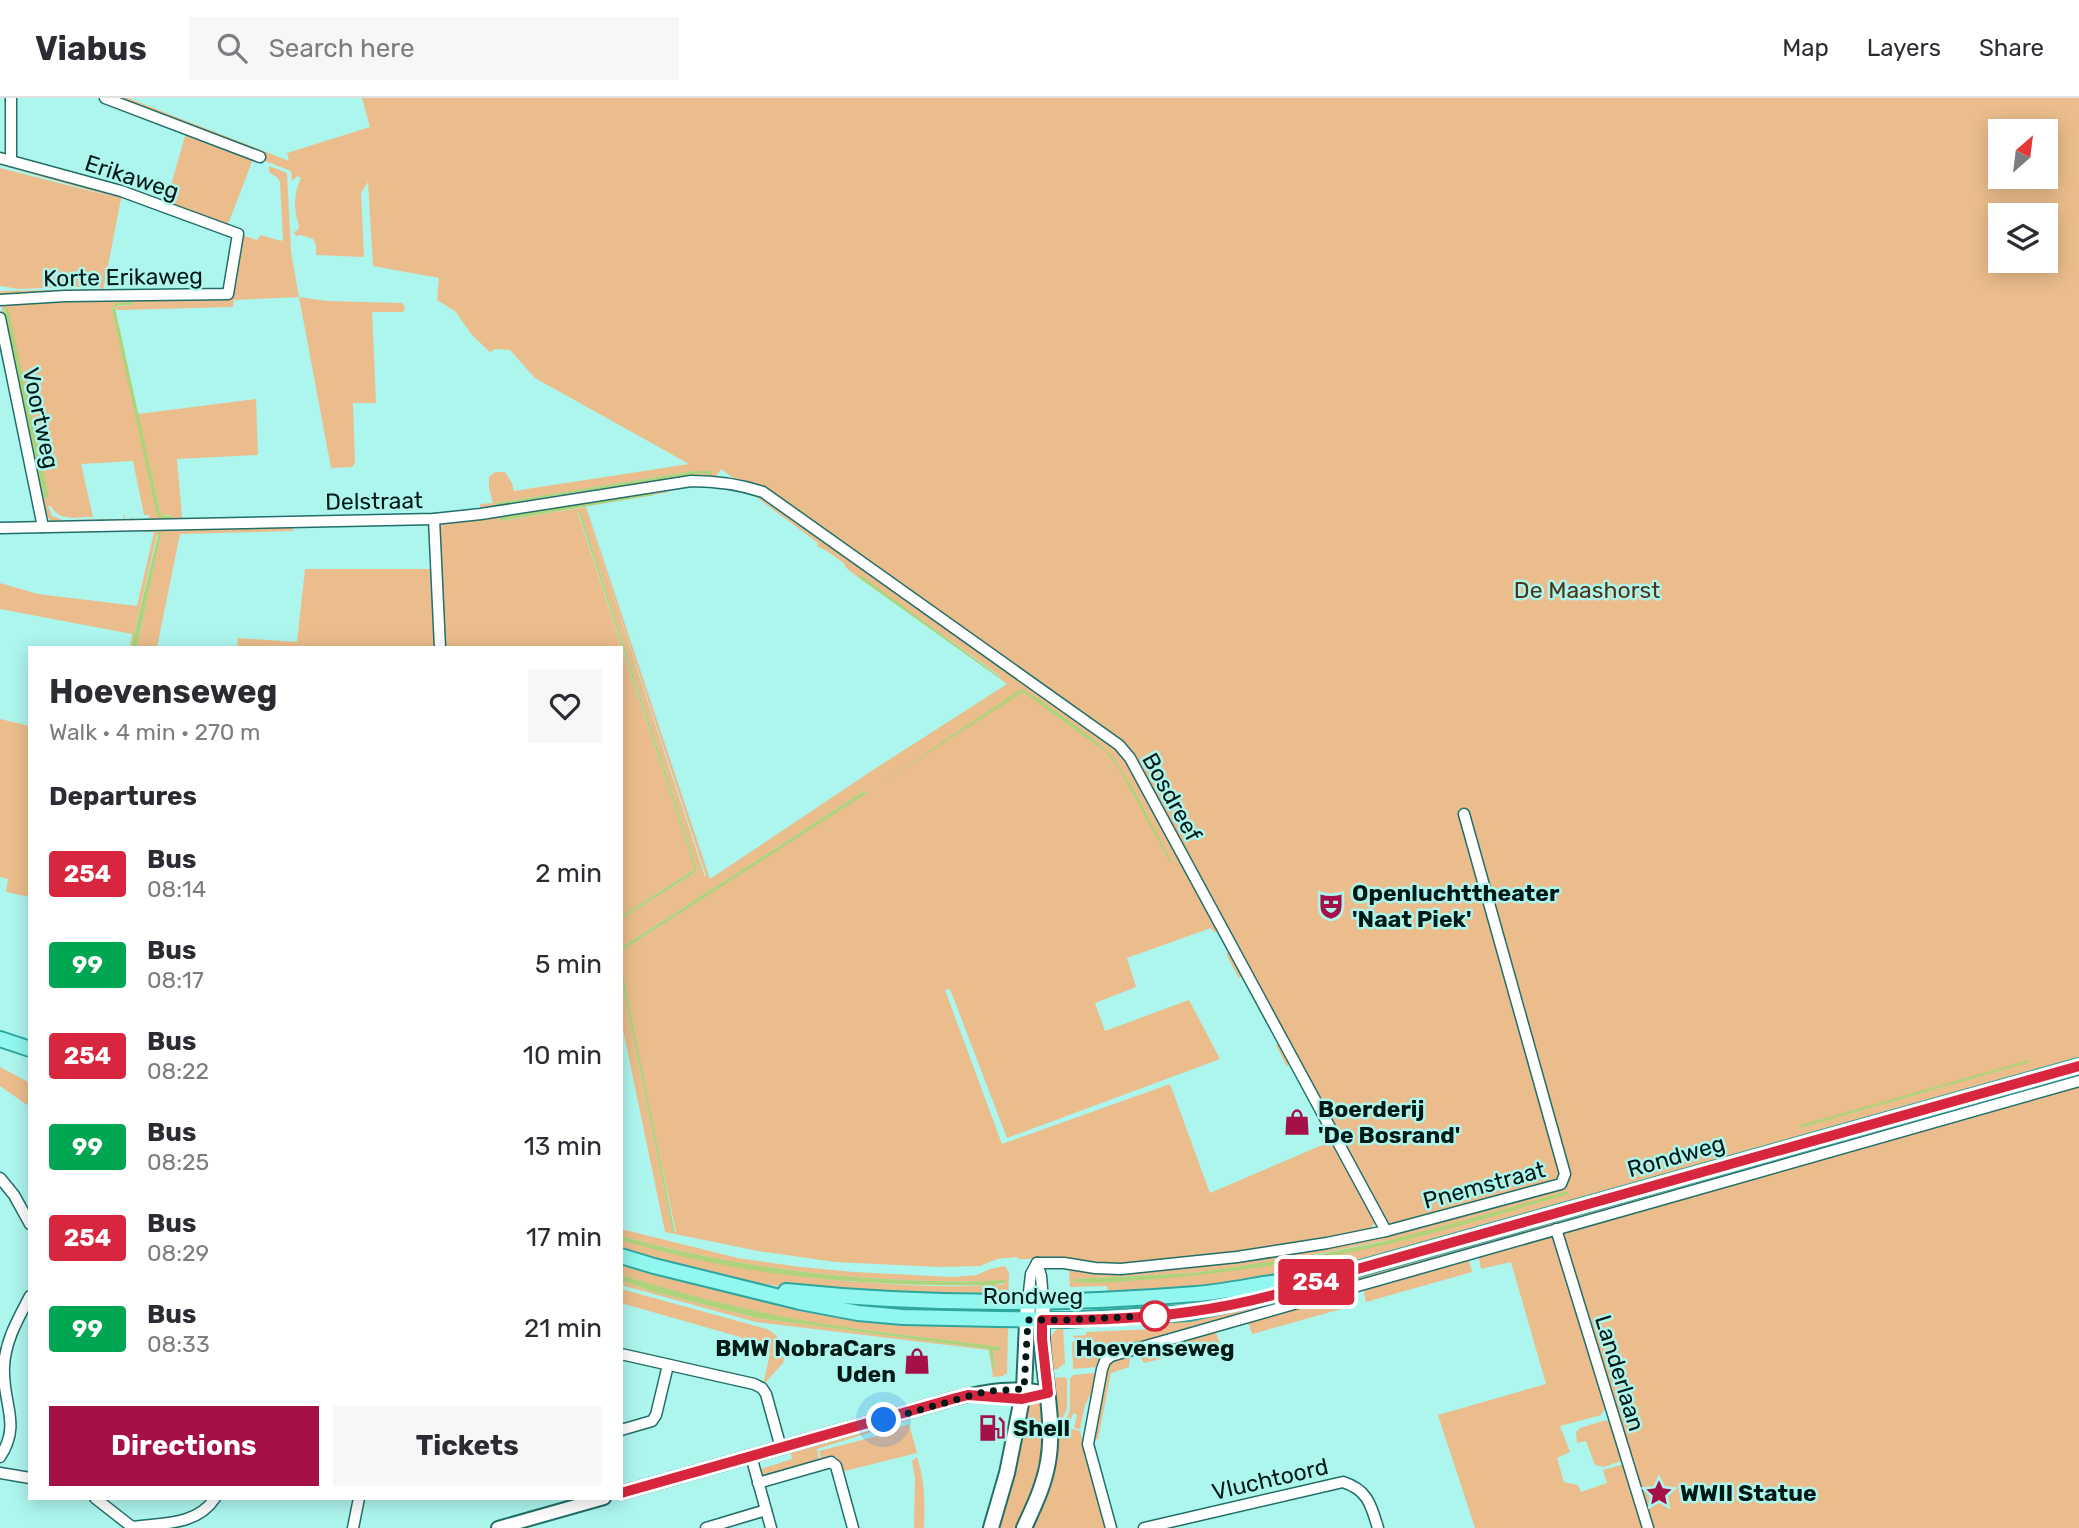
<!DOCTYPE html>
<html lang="en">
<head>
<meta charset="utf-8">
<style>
  :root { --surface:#fff; --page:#f7f7f7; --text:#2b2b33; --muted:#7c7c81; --line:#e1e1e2; --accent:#a61049 }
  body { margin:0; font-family:Rubik,sans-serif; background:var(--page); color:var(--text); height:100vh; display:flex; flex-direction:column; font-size:26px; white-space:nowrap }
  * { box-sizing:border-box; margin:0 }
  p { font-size:23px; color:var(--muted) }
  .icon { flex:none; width:38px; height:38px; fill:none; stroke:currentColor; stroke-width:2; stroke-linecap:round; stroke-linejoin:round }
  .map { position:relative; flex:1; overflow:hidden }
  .details { position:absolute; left:28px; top:548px; width:595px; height:854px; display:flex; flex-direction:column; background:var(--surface); border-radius:0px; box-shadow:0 4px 18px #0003 }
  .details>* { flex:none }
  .badge { padding:0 14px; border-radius:5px; font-size:24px; line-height:46px }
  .needle { width:46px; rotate:28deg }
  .controls { position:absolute; left:1988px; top:21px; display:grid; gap:14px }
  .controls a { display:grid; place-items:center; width:70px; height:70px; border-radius:0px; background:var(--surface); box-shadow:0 4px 18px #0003; font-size:35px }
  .you { position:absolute; width:35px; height:35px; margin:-18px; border:5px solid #fff; border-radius:50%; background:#1a73e8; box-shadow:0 0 0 10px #1a73e833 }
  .map>.badge { position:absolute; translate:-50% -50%; box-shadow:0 0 0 4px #fff }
  h2 { padding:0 21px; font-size:26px; line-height:63px }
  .round { display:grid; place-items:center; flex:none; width:74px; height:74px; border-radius:0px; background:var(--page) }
  .headline { display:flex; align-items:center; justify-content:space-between; height:119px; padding:0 21px }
  h1 { font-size:33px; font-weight:700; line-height:52px }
  .primary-button { display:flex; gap:14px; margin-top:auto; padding:14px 21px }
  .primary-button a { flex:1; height:80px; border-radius:0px; background:var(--accent); color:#fff; font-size:28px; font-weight:700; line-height:80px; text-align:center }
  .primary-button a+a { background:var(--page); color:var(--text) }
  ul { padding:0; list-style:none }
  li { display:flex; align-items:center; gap:21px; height:91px; padding:0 21px }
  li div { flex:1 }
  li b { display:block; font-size:26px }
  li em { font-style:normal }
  li .badge { min-width:77px; font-weight:700; text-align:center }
  header { display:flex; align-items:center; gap:42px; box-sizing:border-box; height:98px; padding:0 35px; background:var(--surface); border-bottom:2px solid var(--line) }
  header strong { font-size:33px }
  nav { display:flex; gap:38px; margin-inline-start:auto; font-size:24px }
  .search { width:490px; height:63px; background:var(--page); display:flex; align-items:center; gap:18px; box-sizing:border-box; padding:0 24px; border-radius:0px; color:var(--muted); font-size:26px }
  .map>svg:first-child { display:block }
  .green { fill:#ebbd8c; fill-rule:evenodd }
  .water { fill:#afd37b }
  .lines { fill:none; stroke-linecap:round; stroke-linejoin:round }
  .minor-casing { stroke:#226e68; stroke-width:13 }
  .tertiary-casing { stroke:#226e68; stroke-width:16 }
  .secondary-casing { stroke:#226e68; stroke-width:18 }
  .primary-casing { stroke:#2ea69d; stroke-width:18 }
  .minor { stroke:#fff; stroke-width:10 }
  .tertiary { stroke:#fff; stroke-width:12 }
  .secondary { stroke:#fff; stroke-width:14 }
  .primary { stroke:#91f7ef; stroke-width:14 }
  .line-casing { stroke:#fff; stroke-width:16 }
  .line { stroke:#d7263d; stroke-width:10 }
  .walk { stroke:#001816; stroke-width:7; stroke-dasharray:0 12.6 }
  .stop-dot { fill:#fff; stroke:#d7263d; stroke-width:3.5 }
  .labels { text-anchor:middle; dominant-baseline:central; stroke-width:5; stroke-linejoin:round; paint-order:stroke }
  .street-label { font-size:23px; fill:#001816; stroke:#adf6ee }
  .park-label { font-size:23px; fill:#4f3313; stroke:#adf6ee }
  .poi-label { font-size:23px; font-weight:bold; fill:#001816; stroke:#adf6ee; text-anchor:start }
  .stop-label { font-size:23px; font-weight:bold; fill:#001816; stroke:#adf6ee }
</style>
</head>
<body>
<header>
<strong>Viabus</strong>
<div class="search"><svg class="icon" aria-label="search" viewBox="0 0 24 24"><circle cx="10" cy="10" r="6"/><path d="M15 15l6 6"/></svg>Search here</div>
<nav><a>Map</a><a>Layers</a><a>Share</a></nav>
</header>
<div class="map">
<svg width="2079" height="1430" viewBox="0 0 2079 1430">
  <rect width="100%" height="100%" fill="#adf6ee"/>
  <g class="green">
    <path d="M111 0H128L289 63 287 55 370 29 362 0H2079V1430H1650L1569 1166 1563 1138 1570 1131 1568 1124 1113 1252 1104 1257 1096 1269 1073 1271 1072 1244 1075 1243V1240L1072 1238 1086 1237V1234L1155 1231V1225L1265 1203 1566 1118 1564 1109 1539 1113 1508 1121 1462 1138 1289 1180 1217 1190 1108 1194 1107 1188 1070 1189 1069 1173 1071 1170C1109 1176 1146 1171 1184 1168 1252 1161 1318 1150 1385 1135L1293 961 1267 919 1290 961 1287 969 1276 947 1278 945 1245 884 1246 883 1243 878 1239 880 1226 856 1229 854 1217 834H1214L1211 830 1127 860 1136 889 1095 905 1105 933 1189 902 1220 961 1007 1040 950 891 945 892 1002 1046 1170 986 1210 1095 1329 1044V1041H1332L1374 1117 1375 1125 1368 1133 1279 1150 1224 1158 1121 1168 1090 1166 1062 1161H1018V1159L997 1161 980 1168 940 1169 835 1164 758 1153 665 1134 621 922V880L673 1134H676L643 981 621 867V853L867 694 864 693 621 850V821L693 776 697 771 580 413 578 415 695 771 621 819V550L442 549 437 430 443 423 475 419 687 386 715 385 750 392 721 371 715 380 682 381 481 413 480 406 493 405 489 391V379L495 374H505L512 385 514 393 689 366 535 280 510 252 495 251 490 254 472 237 455 213 437 202 439 180 373 168 368 84 361 95 364 159 316 157V147L313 141 301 137 296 138 294 134 298 132 299 127C293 110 294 95 301 80L297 78 292 83 291 73 260 61 261 57ZM2000 33H2046V79H2000ZM2000 117H2046V163H2000ZM694 373H712V376H693L497 407 496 405ZM701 388 734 391 755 398 818 445 817 448 827 453 845 466V469L859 480 861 478 1000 578 999 580 1007 586 873 672 710 781 586 409 500 423 499 420 653 395 654 397 635 400 669 394V392ZM585 411 706 778 705 779ZM1389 1142 1390 1145C1307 1161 1225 1175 1141 1182 1123 1183 1088 1187 1072 1183L1074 1181 1193 1175 1281 1163Z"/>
    <polygon points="186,35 253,61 227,129 165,107"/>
    <polygon points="0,62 122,96 103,193 0,198 0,194 2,193 100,191 100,188 19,191 0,188 0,70 117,100 0,67"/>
    <path d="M269 68 287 75 291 154 299 199 327 203 402 205 405 209 403 214H372L376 305H353L355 365 352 369 331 370 299 199 234 202 233 209 119 212H116V208L133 207V205H115L112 212 159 419 172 420 170 417H162L160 414 138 316 256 301 258 357 177 361 182 420H192L189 424 133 425 130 417 133 421H148L150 417H144L133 363 81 366 93 419C77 419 59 424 51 408H48L52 418 63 422 123 421 124 418 122 417H125L124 423 55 425 49 421 43 410 2 216V209L9 204 230 198 242 137 257 142 261 137 281 143 283 141 280 84 278 80 269 74ZM7 210 49 399 47 401 44 399 4 215V211Z"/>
    <polygon points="291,427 294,433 180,436 157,549 137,549 161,436 157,437 131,549 130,549 132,536 0,511 0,485 38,496 137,508 154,434 143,434 143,430"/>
    <polygon points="430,465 434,465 438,549 237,550 238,540 297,544 305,471 430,471"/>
    <polygon points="0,621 30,628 30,799 6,794 8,781 0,779"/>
    <polygon points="0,969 30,985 30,1009 0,988"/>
    <path d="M621 1131 738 1160 801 1169 854 1174 953 1179 977 1177 990 1171 1005 1168 1009 1175 1008 1201 812 1193 731 1181 621 1153V1142C707 1166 787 1179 875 1185 918 1188 962 1190 1004 1186L1001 1182C969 1185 937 1183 905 1182 809 1178 713 1164 621 1138Z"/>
    <polygon points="1551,1138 1555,1143 1607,1307 1601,1317 1560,1328 1570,1354 1557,1360 1564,1384 1578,1387 1581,1394 1607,1385 1603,1372 1624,1366 1645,1430 1475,1430 1438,1317 1546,1286 1511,1164 1481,1171 1479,1161 1480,1157"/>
    <polygon points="1466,1161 1469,1163 1472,1174 1366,1204 1364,1195 1366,1190"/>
    <path d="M621 1164 676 1181 762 1201 919 1226 1008 1230 1007 1276H1004V1278L993 1279 989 1252 756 1224 621 1187V1182L651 1193 757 1220 990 1251 995 1271 993 1252 999 1249C918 1238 835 1231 755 1213 710 1203 665 1191 621 1177Z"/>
    <polygon points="621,1191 767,1231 776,1237 787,1252 783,1265 765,1285 764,1283 770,1255 740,1239 621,1205"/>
    <polygon points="1342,1195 1349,1199 1352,1208 1252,1236 1248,1224"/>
    <path d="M1063 1228 1065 1266 1062 1267 1058 1271 1051 1272C1049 1254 1043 1237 1063 1228Z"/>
    <polygon points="1215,1232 1220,1246 1144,1265 1139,1258 1138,1254"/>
    <path d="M1126 1257 1130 1260 1129 1269 1111 1275 1098 1341 1093 1342C1096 1326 1101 1275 1111 1264 1115 1260 1121 1259 1126 1257Z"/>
    <polygon points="1095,1275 1091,1295 1085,1307 1080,1331 1074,1330 1077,1317 1073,1315 1069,1330 1080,1333 1105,1430 1033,1430 1052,1386 1058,1337 1070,1313 1070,1281 1073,1277"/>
    <polygon points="1064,1279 1067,1281 1067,1311 1057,1332 1052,1280"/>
    <path d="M1033 1304C1037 1305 1040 1304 1042 1309 1049 1321 1041 1376 1036 1390 1031 1403 1024 1417 1019 1430H999L1005 1409 1004 1399 1027 1306Z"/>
    <polygon points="908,1318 910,1322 817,1351 820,1364 766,1379 761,1378 760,1371 792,1361 790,1351"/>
    <polygon points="1606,1322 1610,1324 1624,1362 1604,1369 1595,1367 1586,1343 1577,1345 1576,1334 1580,1330"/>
    <polygon points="909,1326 917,1355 841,1374 837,1359 822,1363 819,1353 889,1335 888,1333"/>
    <path d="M917 1359C925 1383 925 1405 924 1430H914L915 1380 912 1363Z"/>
  </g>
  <g class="water">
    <polygon points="132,204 133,207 118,207 115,210 160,414 162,417 171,418 172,420 160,420 157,417 112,212 115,205"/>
    <polygon points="5,210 8,210 9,214 49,399 47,401 44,399 4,215"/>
    <polygon points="694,373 712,373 712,376 693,376 496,407 496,405"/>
    <polygon points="653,395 654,397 500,423 499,419"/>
    <polygon points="578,413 580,413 591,447 697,771 693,776 621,821 621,819 695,771"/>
    <polygon points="159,433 161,436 137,549 131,549"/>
    <polygon points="861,477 1000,579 999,580 859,480"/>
    <polygon points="1021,591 1036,599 1091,639 1114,660 1134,692 1172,764 1170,764 1118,669 1106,654 1023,594 877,688"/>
    <polygon points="864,693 867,695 621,853 621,850"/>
    <polygon points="621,867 675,1135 673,1134 621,880"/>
    <polygon points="2029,962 2030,964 1800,1030 1801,1027"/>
    <path d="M1568 1093V1096C1510 1113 1452 1131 1393 1145 1316 1163 1236 1174 1157 1181 1136 1182 1089 1188 1072 1183L1074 1181 1193 1175 1315 1157 1386 1143 1455 1125Z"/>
    <path d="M621 1138C714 1164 809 1178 905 1182 937 1183 969 1185 1001 1182H1005L1006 1184 994 1187C868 1189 742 1179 621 1142Z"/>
    <path d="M621 1177C665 1190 710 1203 756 1213 836 1231 918 1238 1000 1249V1252H993L995 1271H993L989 1251 757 1220 651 1193 621 1182Z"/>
  </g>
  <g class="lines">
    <defs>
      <g id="minor">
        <polyline points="11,0 11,63"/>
        <polyline points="105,0 260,59"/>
        <polyline points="0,60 121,93 238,136 228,196 65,198 0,202"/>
        <polyline points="0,220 43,429"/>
        <polyline points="434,421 440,550"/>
        <path d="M0 430 434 421 481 416 691 383C716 383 739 386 763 394L1119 647 1130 660 1386 1133"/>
        <polyline points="0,1080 14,1097 30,1126"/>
        <polyline points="1556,1131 1648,1430"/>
        <polyline points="1037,1165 1064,1165 1095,1170 1121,1171 1237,1159 1327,1145 1386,1133 1561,1086 1565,1076 1464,716"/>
        <polyline points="1037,1165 1041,1178 1043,1203"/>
        <polyline points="1028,1203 1031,1176 1037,1165"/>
        <polyline points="621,1256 754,1286 762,1290 766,1296 781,1350"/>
        <polyline points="621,1332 652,1323 656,1317 668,1267"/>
        <polyline points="751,1358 771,1430"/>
        <path d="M0 1359C22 1326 2 1305 4 1269 5 1243 18 1221 30 1198"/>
        <polyline points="0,1375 30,1380"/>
        <polyline points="758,1385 831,1364 836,1368 853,1430"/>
        <path d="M95 1400 132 1429C161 1425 197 1428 215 1400"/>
        <polyline points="353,1430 359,1400"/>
        <polyline points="706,1430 766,1412"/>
        <polyline points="1111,1430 1088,1346 1102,1271 1105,1263 1111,1258 2079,983"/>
        <path d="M1144 1430 1343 1384C1368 1392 1371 1407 1378 1430"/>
      </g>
      <g id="tertiary">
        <path d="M621 1395 956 1300C990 1292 1013 1288 1048 1295"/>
        <polyline points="498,1430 604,1400"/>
      </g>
      <g id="secondary">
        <polyline points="991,1430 1007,1375 1024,1291 1028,1203"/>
        <path d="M1024 1430C1034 1408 1044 1388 1048 1364 1055 1324 1044 1282 1042 1241 1041 1229 1043 1216 1043 1203"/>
      </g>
      <g id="primary">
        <polyline points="0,941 30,951"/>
        <polyline points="621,1158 654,1168 800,1204 858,1215 903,1219 998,1221 1066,1222 1189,1215 1274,1197 1329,1179 2079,968"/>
        <path d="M786 1193C922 1207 1060 1207 1196 1196 1233 1193 1270 1183 1307 1181"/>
      </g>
    </defs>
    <use href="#minor" class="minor-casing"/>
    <use href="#tertiary" class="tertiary-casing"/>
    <use href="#secondary" class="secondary-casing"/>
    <use href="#primary" class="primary-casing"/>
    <use href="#minor" class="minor"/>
    <use href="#tertiary" class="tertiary"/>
    <use href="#secondary" class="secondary"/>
    <use href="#primary" class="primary"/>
  </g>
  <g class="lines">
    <defs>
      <path id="line" d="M621 1395 956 1300 968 1297 1022 1301 1048 1295 1042 1241V1222C1140 1223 1238 1214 1329 1179L2079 968"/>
    </defs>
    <use href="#line" class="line-casing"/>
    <use href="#line" class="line"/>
    <polyline class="walk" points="884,1322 987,1293 1024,1291 1028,1222 1066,1222 1164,1217 1155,1218"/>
  </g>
  <defs>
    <symbol id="theatre-bare" viewBox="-9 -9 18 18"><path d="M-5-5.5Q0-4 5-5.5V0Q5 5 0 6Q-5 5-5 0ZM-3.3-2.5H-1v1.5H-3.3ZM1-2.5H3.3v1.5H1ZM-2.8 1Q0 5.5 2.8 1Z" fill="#a61049" stroke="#adf6ee" stroke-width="2.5" paint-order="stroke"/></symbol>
    <symbol id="shop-bare" viewBox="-9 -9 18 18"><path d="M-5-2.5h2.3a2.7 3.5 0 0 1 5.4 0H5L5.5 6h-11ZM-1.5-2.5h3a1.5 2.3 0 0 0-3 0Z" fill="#a61049" stroke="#adf6ee" stroke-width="2.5" paint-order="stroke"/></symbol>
    <symbol id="fuel-bare" viewBox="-9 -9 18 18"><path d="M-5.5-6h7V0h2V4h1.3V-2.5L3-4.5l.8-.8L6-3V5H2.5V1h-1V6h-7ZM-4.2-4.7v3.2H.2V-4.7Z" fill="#a61049" stroke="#adf6ee" stroke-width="2.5" paint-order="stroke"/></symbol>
    <symbol id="sight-bare" viewBox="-9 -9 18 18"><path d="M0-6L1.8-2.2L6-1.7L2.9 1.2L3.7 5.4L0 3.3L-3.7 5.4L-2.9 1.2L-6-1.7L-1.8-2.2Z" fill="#a61049" stroke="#adf6ee" stroke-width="2.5" paint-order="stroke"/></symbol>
  </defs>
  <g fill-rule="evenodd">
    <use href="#theatre-bare" x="1312" y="789" width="38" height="38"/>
    <use href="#shop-bare" x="1278" y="1005" width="38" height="38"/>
    <use href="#shop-bare" x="898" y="1244" width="38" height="38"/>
    <use href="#fuel-bare" x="973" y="1311" width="38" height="38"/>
    <use href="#sight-bare" x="1640" y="1376" width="38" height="38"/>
  </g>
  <circle class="stop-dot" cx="1155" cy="1218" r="14"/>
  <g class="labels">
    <g class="street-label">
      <text transform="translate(132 79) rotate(18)">Erikaweg</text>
      <text transform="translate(123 179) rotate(-1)">Korte Erikaweg</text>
      <text transform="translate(41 320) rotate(78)">Voortweg</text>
      <text transform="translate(374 403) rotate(-1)">Delstraat</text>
      <text transform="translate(1172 699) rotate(61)">Bosdreef</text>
      <text transform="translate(1676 1058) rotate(-16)">Rondweg</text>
      <text transform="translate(1484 1087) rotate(-15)">Pnemstraat</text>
      <text x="1033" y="1198">Rondweg</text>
      <text transform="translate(1620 1275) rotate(73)">Landerlaan</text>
      <text transform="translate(1270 1381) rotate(-13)">Vluchtoord</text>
    </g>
    <g class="park-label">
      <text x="1587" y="492">De Maashorst</text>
    </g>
    <g class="poi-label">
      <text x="1352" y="795">Openluchttheater<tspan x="1352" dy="26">'Naat Piek'</tspan></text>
      <text x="1318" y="1011">Boerderij<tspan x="1318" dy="26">'De Bosrand'</tspan></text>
      <text x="896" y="1250" text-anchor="end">BMW NobraCars<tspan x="896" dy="26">Uden</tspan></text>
      <text x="1013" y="1330">Shell</text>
      <text x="1680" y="1395">WWII Statue</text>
    </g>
    <g class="stop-label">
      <text x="1155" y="1250">Hoevenseweg</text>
    </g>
  </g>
</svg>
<div class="controls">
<a><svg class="needle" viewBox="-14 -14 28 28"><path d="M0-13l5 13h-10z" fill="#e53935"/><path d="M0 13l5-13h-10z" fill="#7c7c81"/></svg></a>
<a><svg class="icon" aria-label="layers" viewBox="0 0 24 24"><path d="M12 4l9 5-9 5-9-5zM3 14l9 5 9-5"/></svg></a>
</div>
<div class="you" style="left:884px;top:1322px"></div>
<b class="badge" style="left:1316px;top:1184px;background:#d7263d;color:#fff">254</b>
<section class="details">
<div class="headline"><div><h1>Hoevenseweg</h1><p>Walk · 4 min · 270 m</p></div><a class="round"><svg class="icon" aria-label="heart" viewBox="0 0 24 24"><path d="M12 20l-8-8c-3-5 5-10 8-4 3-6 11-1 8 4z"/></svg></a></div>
<h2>Departures</h2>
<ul>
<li><span class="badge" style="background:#d7263d;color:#fff">254</span><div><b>Bus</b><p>08:14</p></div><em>2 min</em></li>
<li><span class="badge" style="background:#00a651;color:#fff">99</span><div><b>Bus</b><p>08:17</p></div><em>5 min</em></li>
<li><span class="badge" style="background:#d7263d;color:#fff">254</span><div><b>Bus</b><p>08:22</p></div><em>10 min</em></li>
<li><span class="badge" style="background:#00a651;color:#fff">99</span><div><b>Bus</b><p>08:25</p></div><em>13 min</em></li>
<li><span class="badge" style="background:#d7263d;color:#fff">254</span><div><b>Bus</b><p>08:29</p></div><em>17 min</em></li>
<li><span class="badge" style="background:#00a651;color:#fff">99</span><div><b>Bus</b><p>08:33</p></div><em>21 min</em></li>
</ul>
<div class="primary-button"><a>Directions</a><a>Tickets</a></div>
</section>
</div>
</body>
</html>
